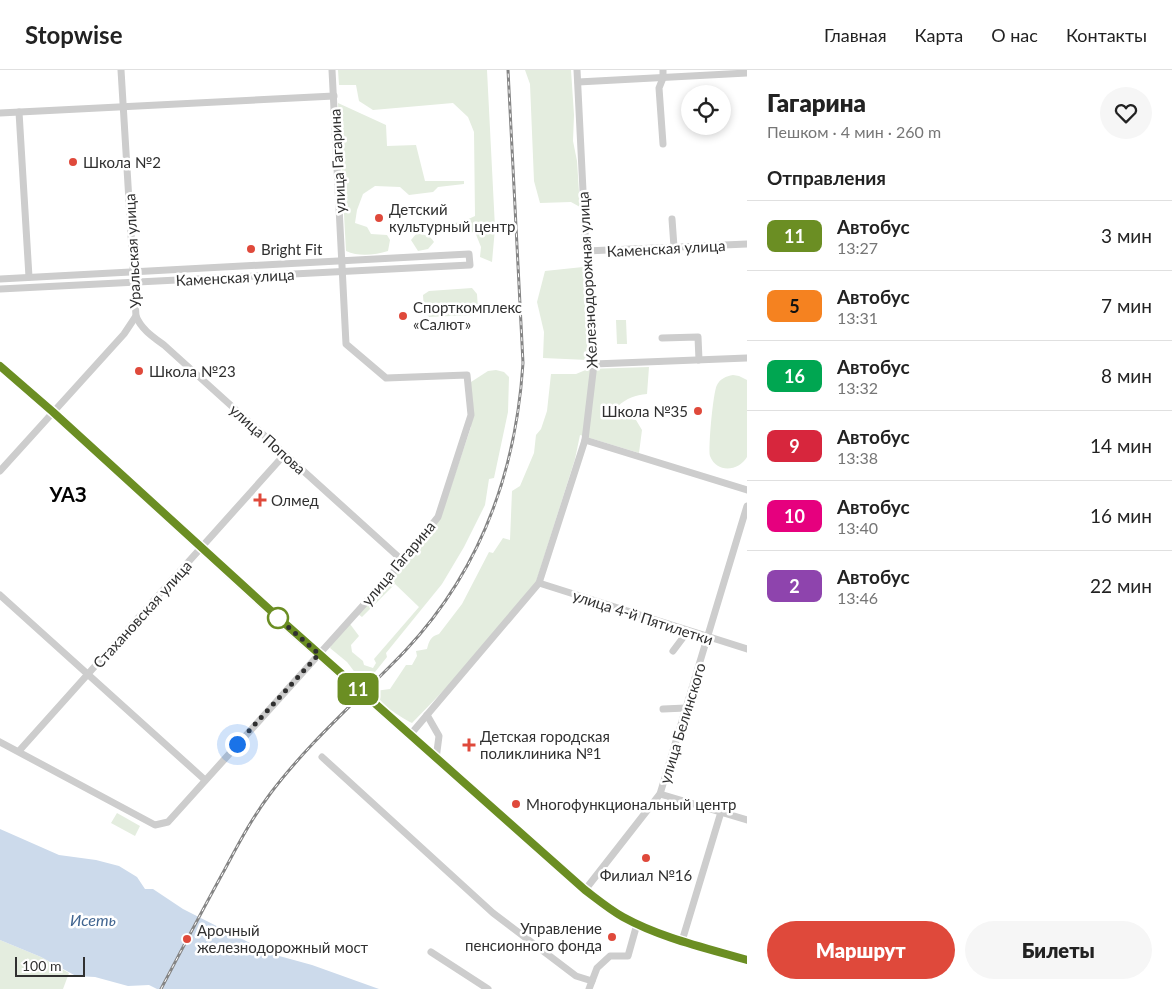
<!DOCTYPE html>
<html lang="ru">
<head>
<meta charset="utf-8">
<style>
  :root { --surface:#fff; --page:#f6f6f6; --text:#222; --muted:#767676; --line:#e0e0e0; --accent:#df493b }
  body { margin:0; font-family:Lato,sans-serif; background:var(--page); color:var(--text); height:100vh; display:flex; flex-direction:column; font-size:19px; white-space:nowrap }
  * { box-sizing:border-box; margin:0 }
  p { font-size:16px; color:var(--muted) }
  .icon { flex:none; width:28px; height:28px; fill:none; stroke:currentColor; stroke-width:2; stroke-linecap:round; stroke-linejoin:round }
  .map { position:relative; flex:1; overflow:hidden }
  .details { display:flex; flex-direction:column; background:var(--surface); width:425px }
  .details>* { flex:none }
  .badge { padding:0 10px; border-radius:8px; font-size:18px; line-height:32px }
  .tools { position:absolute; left:681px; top:15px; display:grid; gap:10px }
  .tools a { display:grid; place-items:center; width:50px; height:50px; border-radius:50%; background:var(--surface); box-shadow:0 2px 8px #0003; font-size:25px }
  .scale { position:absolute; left:15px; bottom:12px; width:70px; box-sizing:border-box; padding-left:5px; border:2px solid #303030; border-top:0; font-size:14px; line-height:18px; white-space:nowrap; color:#303030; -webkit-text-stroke:4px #fff; paint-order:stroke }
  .you { position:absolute; width:25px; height:25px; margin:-12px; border:4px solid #fff; border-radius:50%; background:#1a73e8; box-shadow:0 0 0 8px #1a73e833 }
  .map>.badge { position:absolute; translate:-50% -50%; box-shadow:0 0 0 2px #fff }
  h2 { padding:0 20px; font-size:19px; line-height:45px }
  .round { display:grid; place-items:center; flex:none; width:52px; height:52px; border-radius:26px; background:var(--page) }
  .head { display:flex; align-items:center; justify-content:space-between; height:85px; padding:0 20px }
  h1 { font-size:24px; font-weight:800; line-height:38px }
  .primary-button { display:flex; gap:10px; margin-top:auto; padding:10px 20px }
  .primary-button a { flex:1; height:58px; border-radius:30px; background:var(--accent); color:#fff; font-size:20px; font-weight:800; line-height:58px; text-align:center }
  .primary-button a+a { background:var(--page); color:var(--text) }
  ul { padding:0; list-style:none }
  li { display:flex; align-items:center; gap:15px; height:70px; padding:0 20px; border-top:1px solid var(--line) }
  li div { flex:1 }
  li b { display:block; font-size:19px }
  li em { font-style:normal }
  li .badge { min-width:55px; font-weight:700; text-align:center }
  header { display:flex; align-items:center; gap:30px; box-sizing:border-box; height:70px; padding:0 25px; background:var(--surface); border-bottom:1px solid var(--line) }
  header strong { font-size:24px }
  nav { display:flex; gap:28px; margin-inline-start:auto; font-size:18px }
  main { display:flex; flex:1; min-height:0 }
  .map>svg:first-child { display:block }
  .green { fill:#e4eddf }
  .water { fill:#ccdaeb }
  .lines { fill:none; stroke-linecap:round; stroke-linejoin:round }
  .minor { stroke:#cdcdcd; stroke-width:7 }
  .major { stroke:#a8a8a8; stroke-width:9 }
  .rail-casing { stroke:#858585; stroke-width:3 }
  .rail { stroke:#fff; stroke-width:1; stroke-dasharray:4; stroke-linecap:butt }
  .line-casing { stroke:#fff; stroke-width:11 }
  .line { stroke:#6b8e23; stroke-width:8 }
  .walk { stroke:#303030; stroke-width:5; stroke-dasharray:0 9 }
  .poi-dot { fill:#df493b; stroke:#fff; stroke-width:2 }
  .stop-dot { fill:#fff; stroke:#6b8e23; stroke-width:2.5 }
  .labels { text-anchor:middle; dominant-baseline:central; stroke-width:5; stroke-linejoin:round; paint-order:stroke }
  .street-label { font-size:15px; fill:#303030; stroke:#fff }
  .poi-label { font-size:15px; fill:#303030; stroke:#fff; text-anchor:start }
  .water-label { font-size:16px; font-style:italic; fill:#416590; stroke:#fff }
  .district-label { font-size:20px; font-weight:bold; fill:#000; stroke:#fff }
</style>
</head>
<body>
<header>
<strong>Stopwise</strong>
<nav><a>Главная</a><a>Карта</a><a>О нас</a><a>Контакты</a></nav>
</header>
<main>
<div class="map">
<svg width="747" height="919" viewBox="0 0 747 919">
  <rect width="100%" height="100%" fill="#fff"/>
  <g class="green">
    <polygon points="338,0 487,0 495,158 492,192 480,187 481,177 475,162 441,164 438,155 462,152 475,146 474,62 468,47 453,33 373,40 359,31 356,15 339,15"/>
    <polygon points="525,0 571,0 574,45 573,71 577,91 580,137 571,132 540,133 534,111 530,14"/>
    <path d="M338 33 386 55 387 76 416 75 425 111H464V114L438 117 433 122 409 125 400 117 375 116 363 124 357 140 355 153 367 157 371 164 387 165 390 170 388 181C375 185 359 187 346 181Z"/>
    <path d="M416 164C424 164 430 165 434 172L428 179 418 181 411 170Z"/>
    <polygon points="583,197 588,290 543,288 544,262 537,232 545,201"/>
    <polygon points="472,218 477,224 478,239 474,245 429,247 424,241 423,225 429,221"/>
    <polygon points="616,250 626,250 627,274 617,274"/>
    <path d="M649 297 647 324C635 325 627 328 618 336L622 348 636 350 642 360 639 383 580 365 575 389 536 512 447 617 412 653C399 646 380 635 375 621L390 619 406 595H412L417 586 416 581 427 579C429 571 431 566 439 564L462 534 489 482 493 483 503 468 510 470 512 421 520 416 534 383 536 365 541 359 547 341 551 304H576L588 299Z"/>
    <polygon points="496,300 504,302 509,307 508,342 494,408 489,409 485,435 464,477 442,514 386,583 387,587 375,602 363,613 347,592 330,578 332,573 350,554 359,566 351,575 352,582 363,591 364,595 373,598 376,593 374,589 419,537 395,514 362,547 358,544 422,473 441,446 471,357 471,312 488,301"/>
    <path d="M733 305 739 306 747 310V387C739 401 717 404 710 386 708 379 713 322 717 315 720 309 726 306 733 305Z"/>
    <polygon points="117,743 140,756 135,766 111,753"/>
    <polygon points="0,870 41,887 69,903 63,919 0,919"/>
  </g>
  <polygon class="water" points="0,759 59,785 96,790 119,796 137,807 145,819 153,819 183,839 272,884 312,895 379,919 157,919 149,915 128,916 95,907 76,906 41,887 0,870"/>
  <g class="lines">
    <g class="minor">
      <polyline points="663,0 663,8 659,18 663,74"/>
      <polyline points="578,12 747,3"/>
      <polyline points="19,42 29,207"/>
      <polyline points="0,43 334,26"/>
      <polyline points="672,149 674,177"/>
      <polyline points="586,181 747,174"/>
      <polyline points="0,209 469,184 470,195 0,219"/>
      <path d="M136 246C141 259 153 267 164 275L403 491"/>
      <polyline points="662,268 698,267 699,290"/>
      <polyline points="594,294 747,288"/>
      <polyline points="585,370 747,420"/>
      <polyline points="0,401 124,264 136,246 121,0"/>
      <polyline points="539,513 747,579"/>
      <polyline points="0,525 205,710"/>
      <polyline points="673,581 688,561"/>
      <polyline points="663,639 686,638"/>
      <polyline points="427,645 439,666 436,689"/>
      <polyline points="410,665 539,513 585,370 594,294 586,181 577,0"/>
      <polyline points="0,672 155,755 168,752 403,491 438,447 471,345 467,305 386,308 346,274 332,0"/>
      <polyline points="19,681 285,384"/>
      <polyline points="322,687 493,843 576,906 592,911"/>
      <polyline points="660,724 747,750"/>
      <polyline points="585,820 660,724 747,436"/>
      <polyline points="682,871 721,742"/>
      <polyline points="431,882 488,919"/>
      <polyline points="589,919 597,898 610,886 628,886 637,854"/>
    </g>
    <path class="major" d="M0 296 53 342 281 551 585 820C597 829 609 840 623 847 661 868 706 878 747 890"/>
    <defs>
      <path id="rail" d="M161 919C182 879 203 839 225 799 239 773 252 748 270 724 309 672 360 628 405 581 481 500 516 403 523 293L508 0"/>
    </defs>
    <use href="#rail" class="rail-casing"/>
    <use href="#rail" class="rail"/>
  </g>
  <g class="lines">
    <defs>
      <path id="line" d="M0 296 53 342 281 550 585 820C597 829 609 839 623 847 661 868 706 878 747 890"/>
    </defs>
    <use href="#line" class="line-casing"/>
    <use href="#line" class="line"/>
    <polyline class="walk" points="237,674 319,584 278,548"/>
  </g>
  <g class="poi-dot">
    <circle cx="73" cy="92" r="5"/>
    <circle cx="379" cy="148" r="5"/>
    <circle cx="251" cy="179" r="5"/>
    <circle cx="403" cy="246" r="5"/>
    <circle cx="139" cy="301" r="5"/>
    <circle cx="698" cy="341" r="5"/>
    <path d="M257.5 422.5h5v5h5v5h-5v5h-5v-5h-5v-5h5z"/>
    <path d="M466.5 667.5h5v5h5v5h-5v5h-5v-5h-5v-5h5z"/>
    <circle cx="516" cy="734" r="5"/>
    <circle cx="646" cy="788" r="5"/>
    <circle cx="612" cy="867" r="5"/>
    <circle cx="187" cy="869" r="5"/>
  </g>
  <circle class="stop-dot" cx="278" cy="548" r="10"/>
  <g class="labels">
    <g class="street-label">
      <text transform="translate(337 91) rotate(-93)">улица Гагарина</text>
      <text transform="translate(666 178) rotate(-3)">Каменская улица</text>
      <text transform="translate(132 181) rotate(-93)">Уральская улица</text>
      <text transform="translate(235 207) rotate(-3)">Каменская улица</text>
      <text transform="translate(587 210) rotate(-93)">Железнодорожная улица</text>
      <text transform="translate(268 369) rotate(42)">улица Попова</text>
      <text transform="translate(398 493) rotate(-50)">улица Гагарина</text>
      <text transform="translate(142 544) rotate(-48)">Стахановская улица</text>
      <text transform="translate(643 547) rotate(18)">улица 4-й Пятилетки</text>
      <text transform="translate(682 653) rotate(-73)">улица Белинского</text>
    </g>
    <g class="poi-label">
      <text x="83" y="92">Школа №2</text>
      <text x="389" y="139">Детский<tspan x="389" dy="17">культурный центр</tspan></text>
      <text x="261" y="179">Bright Fit</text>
      <text x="413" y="237">Спорткомплекс<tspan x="413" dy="17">«Салют»</tspan></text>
      <text x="149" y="301">Школа №23</text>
      <text x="688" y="341" text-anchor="end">Школа №35</text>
      <text x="271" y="430">Олмед</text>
      <text x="480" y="666">Детская городская<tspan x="480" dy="17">поликлиника №1</tspan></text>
      <text x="526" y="734">Многофункциональный центр</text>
      <text x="646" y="805" text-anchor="middle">Филиал №16</text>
      <text x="602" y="858" text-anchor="end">Управление<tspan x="602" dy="17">пенсионного фонда</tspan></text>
      <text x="197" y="860">Арочный<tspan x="197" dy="17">железнодорожный мост</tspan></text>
    </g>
    <g class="water-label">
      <text x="93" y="849">Исеть</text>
    </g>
    <g class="district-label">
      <text x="68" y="424">УАЗ</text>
    </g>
  </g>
</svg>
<div class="tools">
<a><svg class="icon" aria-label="locate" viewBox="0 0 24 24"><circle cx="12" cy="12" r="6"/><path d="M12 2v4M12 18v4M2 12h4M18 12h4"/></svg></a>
</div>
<div class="scale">100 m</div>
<div class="you" style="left:237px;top:674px"></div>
<b class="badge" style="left:358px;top:619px;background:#6b8e23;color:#fff">11</b>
</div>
<section class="details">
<div class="head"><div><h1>Гагарина</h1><p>Пешком · 4 мин · 260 m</p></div><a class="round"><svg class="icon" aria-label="heart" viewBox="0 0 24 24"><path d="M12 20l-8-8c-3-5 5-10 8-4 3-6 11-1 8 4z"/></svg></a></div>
<h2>Отправления</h2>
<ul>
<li><span class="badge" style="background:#6b8e23;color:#fff">11</span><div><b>Автобус</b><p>13:27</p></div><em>3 мин</em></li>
<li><span class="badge" style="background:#f58220;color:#111">5</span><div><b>Автобус</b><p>13:31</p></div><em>7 мин</em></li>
<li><span class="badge" style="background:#00a651;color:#fff">16</span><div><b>Автобус</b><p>13:32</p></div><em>8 мин</em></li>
<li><span class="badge" style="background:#d7263d;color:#fff">9</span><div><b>Автобус</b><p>13:38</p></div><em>14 мин</em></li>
<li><span class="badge" style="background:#e6007e;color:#fff">10</span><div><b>Автобус</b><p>13:40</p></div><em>16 мин</em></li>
<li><span class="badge" style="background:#8e44ad;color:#fff">2</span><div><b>Автобус</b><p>13:46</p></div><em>22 мин</em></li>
</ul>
<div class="primary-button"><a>Маршрут</a><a>Билеты</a></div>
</section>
</main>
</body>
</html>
